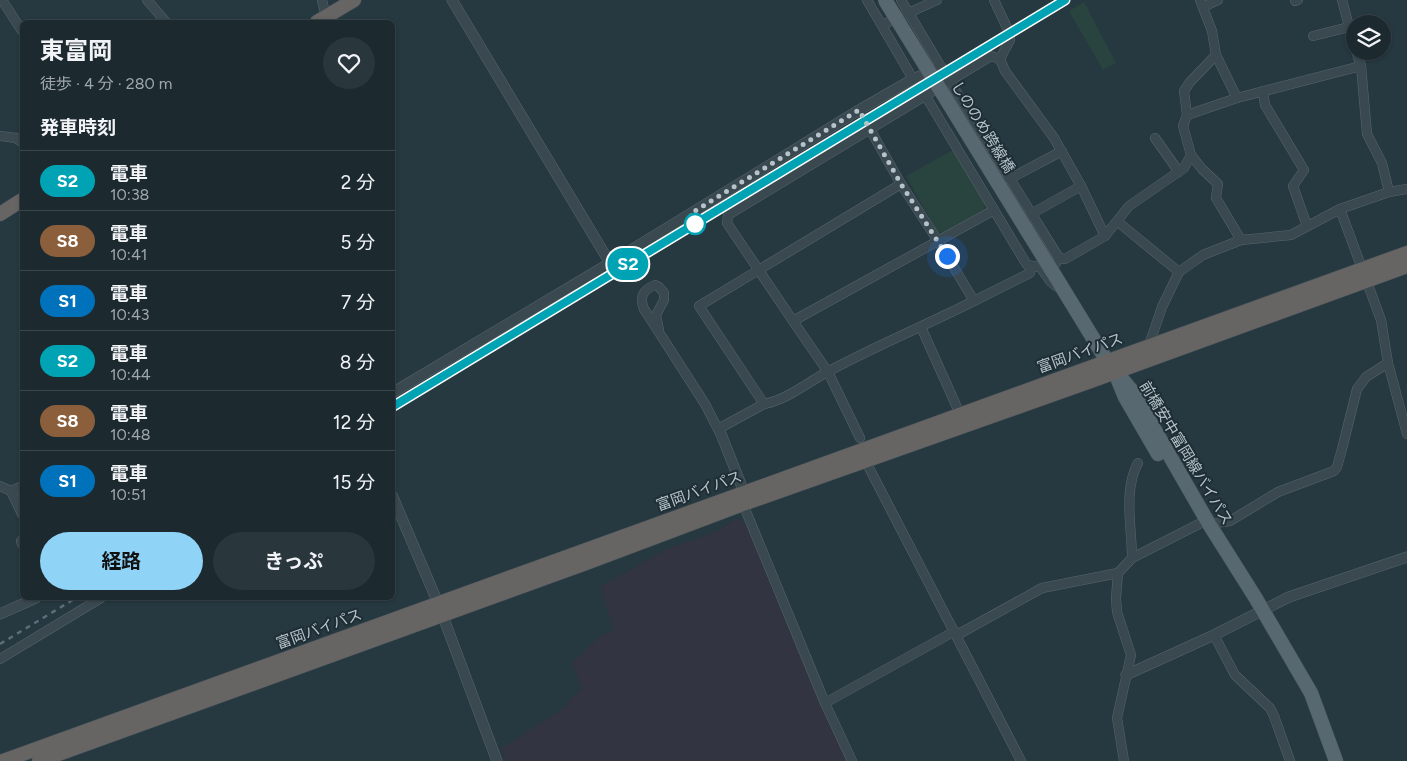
<!DOCTYPE html>
<html lang="ja">
<head>
<meta charset="utf-8">
<style>
  :root { --surface:#1c2a30; --page:#29363c; --text:#f1f3f6; --muted:#a0a7ab; --line:#3a464c; --accent:#8fd3f7 }
  body { margin:0; font-family:Figtree,"Noto Sans JP",sans-serif; background:var(--page); color:var(--text); height:100vh; display:flex; flex-direction:column; font-size:19px; white-space:nowrap }
  * { box-sizing:border-box; margin:0 }
  p { font-size:16px; color:var(--muted) }
  .icon { flex:none; width:28px; height:28px; fill:none; stroke:currentColor; stroke-width:2; stroke-linecap:round; stroke-linejoin:round }
  .map { position:relative; flex:1; overflow:hidden }
  .details { position:absolute; left:20px; top:20px; width:375px; height:580px; display:flex; flex-direction:column; background:var(--surface); border-radius:8px; box-shadow:0 1px 4px #0004,0 0 0 1px var(--line) }
  .details>* { flex:none }
  .badge { padding:0 10px; border-radius:16px; font-size:18px; line-height:32px }
  .tools { position:absolute; left:1346px; top:15px; display:grid; gap:10px }
  .tools a { display:grid; place-items:center; width:45px; height:45px; border-radius:50%; background:var(--surface); box-shadow:0 1px 4px #0004,0 0 0 1px var(--line); font-size:25px }
  .you { position:absolute; width:25px; height:25px; margin:-12px; border:4px solid #fff; border-radius:50%; background:#1a73e8; box-shadow:0 0 0 8px #1a73e833 }
  .map>.badge { position:absolute; translate:-50% -50%; box-shadow:0 0 0 2px #fff }
  h2 { padding:0 20px; font-size:19px; line-height:45px }
  .round { display:grid; place-items:center; flex:none; width:52px; height:52px; border-radius:26px; background:var(--page) }
  .overview { display:flex; align-items:center; justify-content:space-between; height:85px; padding:0 20px }
  h1 { font-size:24px; font-weight:700; line-height:38px }
  .primary-button { display:flex; gap:10px; margin-top:auto; padding:10px 20px }
  .primary-button a { flex:1; height:58px; border-radius:30px; background:var(--accent); color:#111; font-size:20px; font-weight:700; line-height:58px; text-align:center }
  .primary-button a+a { background:var(--page); color:var(--text) }
  ul { padding:0; list-style:none }
  li { display:flex; align-items:center; gap:15px; height:60px; padding:0 20px; border-top:1px solid var(--line) }
  li div { flex:1 }
  li b { display:block; font-size:19px }
  li em { font-style:normal }
  li .badge { min-width:55px; font-weight:700; text-align:center }
  .map>svg:first-child { display:block }
  .medical { fill:#323441 }
  .green { fill:#29433e }
  .lines { fill:none; stroke-linecap:round; stroke-linejoin:round }
  .minor-casing { stroke:#58666d; stroke-width:10 }
  .tertiary-casing { stroke:#58666d; stroke-width:11 }
  .primary-casing { stroke:#46555c; stroke-width:15 }
  .trunk-casing { stroke:#45535a; stroke-width:15 }
  .minor { stroke:#3a4950; stroke-width:9 }
  .tertiary { stroke:#3a4950; stroke-width:10 }
  .primary { stroke:#586870; stroke-width:14 }
  .trunk { stroke:#676464; stroke-width:14 }
  .rail { stroke:#5c6e77; stroke-width:2.5; stroke-dasharray:5 5; stroke-linecap:butt }
  .primary-bridge-casing { stroke:#46555c; stroke-width:15; stroke-linecap:butt }
  .primary-bridge { stroke:#586870; stroke-width:14 }
  .line-casing { stroke:#fff; stroke-width:11 }
  .line { stroke:#00a3b4; stroke-width:8 }
  .walk { stroke:#b6c3ca; stroke-width:5; stroke-dasharray:0 9 }
  .stop-dot { fill:#fff; stroke:#00a3b4; stroke-width:2.5 }
  .labels { text-anchor:middle; dominant-baseline:central; stroke-width:4; stroke-linejoin:round; paint-order:stroke }
  .street-label { font-size:15px; fill:#b6c3ca; stroke:#1f2e35 }
</style>
</head>
<body>
<div class="map">
<svg width="1407" height="761" viewBox="0 0 1407 761">
  <rect width="100%" height="100%" fill="#263840"/>
  <polygon class="medical" points="737,518 748,527 772,589 827,718 847,761 505,761 501,746 505,746 567,706 569,700 582,689 572,663 598,638 614,629 600,587 665,550 718,531"/>
  <g class="green">
    <polygon points="1084,2 1116,63 1103,70 1069,11"/>
    <polygon points="955,149 986,201 984,209 943,233 937,231 906,176"/>
  </g>
  <g class="lines">
    <defs>
      <g id="minor">
        <polyline points="2,0 22,31"/>
        <polyline points="147,0 166,22"/>
        <polyline points="322,0 326,17"/>
        <polyline points="867,0 913,79"/>
        <polyline points="901,0 941,67"/>
        <polyline points="994,0 1010,34 1010,40 1000,59 1005,71 1054,138 1081,186 1105,236"/>
        <polyline points="1342,0 1355,49"/>
        <polyline points="1295,1 1298,0"/>
        <polyline points="1203,7 1218,0"/>
        <polyline points="882,25 937,0"/>
        <polyline points="1313,36 1349,27"/>
        <polyline points="1216,55 1237,98"/>
        <polyline points="949,80 1059,258 1056,263"/>
        <polyline points="1263,91 1265,105 1304,170 1293,186 1307,226"/>
        <polyline points="925,95 1027,265 1040,267 1051,282 1057,287"/>
        <polyline points="859,110 901,184"/>
        <polyline points="1187,115 1184,91 1190,82 1216,55 1212,31 1200,0"/>
        <polyline points="0,136 16,138 22,142"/>
        <polyline points="1155,138 1179,172"/>
        <polyline points="1191,155 1202,169 1218,184 1216,198 1241,240"/>
        <polyline points="1009,179 1062,151"/>
        <polyline points="1389,192 1407,189"/>
        <polyline points="1340,209 1381,320 1388,363 1407,434"/>
        <polyline points="1031,214 1081,186"/>
        <polyline points="1118,222 1179,272"/>
        <polyline points="1059,258 1065,259 1105,236 1129,206 1184,168 1191,155 1183,126 1187,115 1237,98 1361,66"/>
        <polyline points="974,301 1030,273 1032,266"/>
        <polyline points="793,321 727,223 728,215 991,56 1000,59"/>
        <polyline points="921,327 960,414"/>
        <path d="M659 330 656 315 664 300V293L659 287 655 285C643 290 639 297 644 309L705 404 720 433"/>
        <polyline points="1149,345 1162,307 1179,272 1203,255 1241,240 1291,235 1340,209 1389,192 1382,163 1367,134 1361,66 1356,51"/>
        <path d="M718 429 764 404C787 400 808 382 829 371 876 346 926 325 974 301L938 241 901 184 699 306 764 404"/>
        <polyline points="860,438 828,372 793,321 994,210"/>
        <polyline points="866,462 1021,761"/>
        <polyline points="0,486 11,491 22,514"/>
        <polyline points="11,491 22,486"/>
        <polyline points="743,501 743,504 825,703 852,761"/>
        <polyline points="1209,524 1230,521 1278,492 1334,471 1337,467 1342,449 1357,389 1366,377 1388,363"/>
        <polyline points="22,540 21,541 22,544"/>
        <path d="M1132 558C1132 529 1123 490 1138 463"/>
        <polyline points="1118,573 1116,598 1117,612 1131,655 1117,718 1124,761"/>
        <polyline points="957,635 1042,588 1118,573 1132,558 1199,524"/>
        <polyline points="1214,635 1235,675 1270,708 1274,716 1290,761"/>
        <polyline points="0,659 101,598"/>
        <polyline points="825,703 955,631"/>
      </g>
      <g id="tertiary">
        <polyline points="452,0 610,263"/>
        <polyline points="392,393 610,263 859,110 913,79 941,67"/>
        <polyline points="721,434 744,492"/>
        <polyline points="392,495 438,603 497,761"/>
        <polyline points="0,614 36,598"/>
        <polyline points="1126,675 1214,635 1289,597 1407,557"/>
      </g>
      <g id="primary">
        <polyline points="1052,271 1107,361 1133,392 1209,524 1255,597 1311,693 1336,761"/>
        <polyline points="1118,380 1125,397 1158,454"/>
      </g>
      <g id="trunk">
        <polyline points="317,22 354,0"/>
        <polyline points="0,214 22,200"/>
        <polyline points="3,761 1407,253"/>
        <polyline points="39,761 589,562 743,504 1091,381 1407,266"/>
      </g>
    </defs>
    <use href="#minor" class="minor-casing"/>
    <use href="#tertiary" class="tertiary-casing"/>
    <use href="#primary" class="primary-casing"/>
    <use href="#trunk" class="trunk-casing"/>
    <use href="#minor" class="minor"/>
    <use href="#tertiary" class="tertiary"/>
    <use href="#primary" class="primary"/>
    <use href="#trunk" class="trunk"/>
    <g class="rail">
      <polyline points="392,406 1065,0"/>
      <polyline points="0,644 76,598"/>
    </g>
    <defs>
      <polyline id="primary-bridge" points="885,0 1052,271"/>
    </defs>
    <use href="#primary-bridge" class="primary-bridge-casing"/>
    <use href="#primary-bridge" class="primary-bridge"/>
  </g>
  <g class="lines">
    <defs>
      <polyline id="line" points="392,407 1065,0"/>
    </defs>
    <use href="#line" class="line-casing"/>
    <use href="#line" class="line"/>
    <polyline class="walk" points="695,224 690,214 859,110 901,184 947,256"/>
  </g>
  <circle class="stop-dot" cx="695" cy="224" r="10"/>
  <g class="labels">
    <g class="street-label">
      <text transform="translate(983 127) rotate(58)">しののめ跨線橋</text>
      <text transform="translate(1080 353) rotate(-20)">富岡バイパス</text>
      <text transform="translate(1186 453) rotate(59)">前橋安中富岡線バイパス</text>
      <text transform="translate(699 491) rotate(-20)">富岡バイパス</text>
      <text transform="translate(319 629) rotate(-20)">富岡バイパス</text>
    </g>
  </g>
</svg>
<div class="tools">
<a><svg class="icon" aria-label="layers" viewBox="0 0 24 24"><path d="M12 4l9 5-9 5-9-5zM3 14l9 5 9-5"/></svg></a>
</div>
<div class="you" style="left:947px;top:256px"></div>
<b class="badge" style="left:628px;top:264px;background:#00a3b4;color:#fff">S2</b>
<section class="details">
<div class="overview"><div><h1>東富岡</h1><p>徒歩 · 4 分 · 280 m</p></div><a class="round"><svg class="icon" aria-label="heart" viewBox="0 0 24 24"><path d="M12 20l-8-8c-3-5 5-10 8-4 3-6 11-1 8 4z"/></svg></a></div>
<h2>発車時刻</h2>
<ul>
<li><span class="badge" style="background:#00a3b4;color:#fff">S2</span><div><b>電車</b><p>10:38</p></div><em>2 分</em></li>
<li><span class="badge" style="background:#8b5e3c;color:#fff">S8</span><div><b>電車</b><p>10:41</p></div><em>5 分</em></li>
<li><span class="badge" style="background:#0072bc;color:#fff">S1</span><div><b>電車</b><p>10:43</p></div><em>7 分</em></li>
<li><span class="badge" style="background:#00a3b4;color:#fff">S2</span><div><b>電車</b><p>10:44</p></div><em>8 分</em></li>
<li><span class="badge" style="background:#8b5e3c;color:#fff">S8</span><div><b>電車</b><p>10:48</p></div><em>12 分</em></li>
<li><span class="badge" style="background:#0072bc;color:#fff">S1</span><div><b>電車</b><p>10:51</p></div><em>15 分</em></li>
</ul>
<div class="primary-button"><a>経路</a><a>きっぷ</a></div>
</section>
</div>
</body>
</html>
